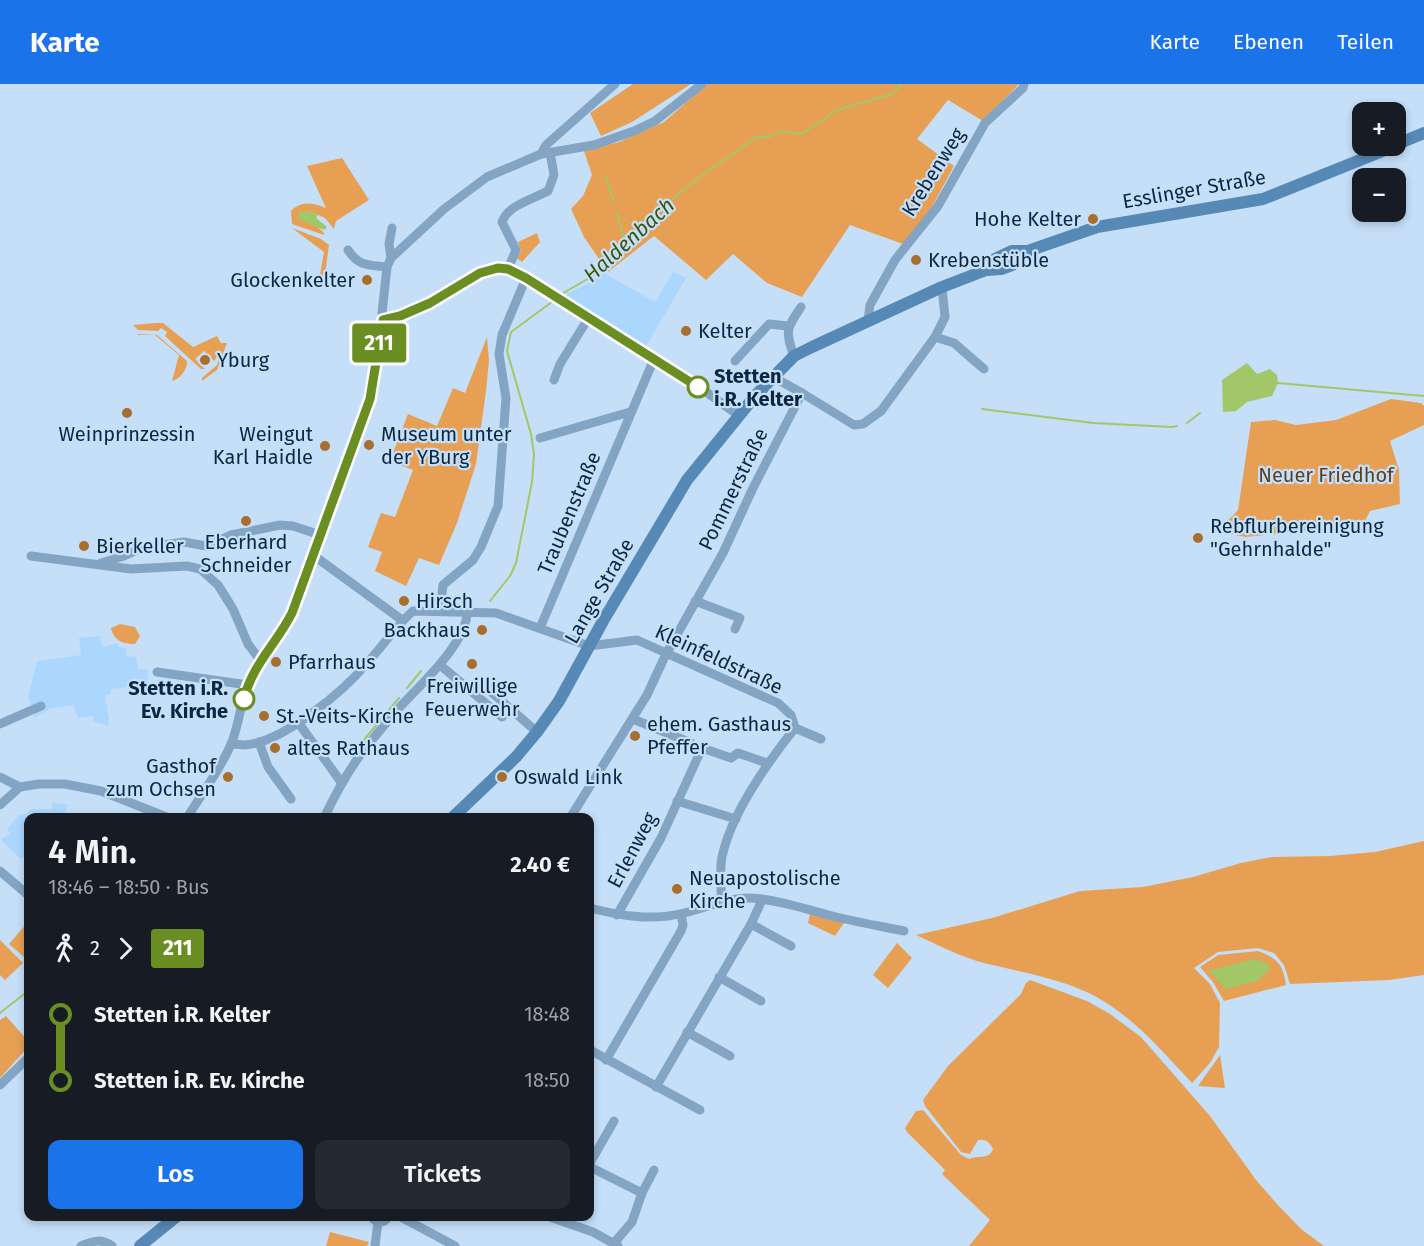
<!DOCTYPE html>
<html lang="de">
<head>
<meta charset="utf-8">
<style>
  :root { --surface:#171b24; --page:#242831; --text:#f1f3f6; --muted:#9ea1a6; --accent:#1a73e8 }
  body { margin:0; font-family:"Fira Sans",sans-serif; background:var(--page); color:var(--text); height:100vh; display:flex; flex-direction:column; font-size:22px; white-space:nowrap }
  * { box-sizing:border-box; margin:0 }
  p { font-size:20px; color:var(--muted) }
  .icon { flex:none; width:33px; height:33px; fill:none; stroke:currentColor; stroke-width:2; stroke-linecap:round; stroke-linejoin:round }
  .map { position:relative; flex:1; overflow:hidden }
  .sheet { position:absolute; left:24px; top:729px; width:570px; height:408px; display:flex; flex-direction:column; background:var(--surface); border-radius:12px; box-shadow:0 3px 9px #0003 }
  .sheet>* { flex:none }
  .badge { padding:0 12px; border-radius:4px; font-size:21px; line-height:39px }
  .tools { position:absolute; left:1352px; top:18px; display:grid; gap:12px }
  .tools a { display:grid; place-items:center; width:54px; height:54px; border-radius:12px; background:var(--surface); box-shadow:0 3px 9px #0003; font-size:30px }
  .map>.badge { position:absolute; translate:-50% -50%; box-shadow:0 0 0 3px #fff }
  .legs { display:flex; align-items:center; gap:9px; height:66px; padding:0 24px; font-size:20px }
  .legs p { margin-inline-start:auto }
  .summary { display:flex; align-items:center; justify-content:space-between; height:102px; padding:0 24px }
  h1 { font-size:33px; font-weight:600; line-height:45px }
  .primary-button { display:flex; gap:12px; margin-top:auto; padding:12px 24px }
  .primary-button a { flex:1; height:69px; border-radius:12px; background:var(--accent); color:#fff; font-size:24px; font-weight:600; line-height:69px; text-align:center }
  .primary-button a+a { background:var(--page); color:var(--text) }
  ul { padding:0 24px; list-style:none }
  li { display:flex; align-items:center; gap:21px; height:66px; font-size:22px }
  li i { display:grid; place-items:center; width:9px; height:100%; margin:0 8px; background:currentColor }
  li i::after { content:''; width:15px; height:15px; margin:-8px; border:4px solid; border-radius:50%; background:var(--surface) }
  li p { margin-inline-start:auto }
  li:first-child i { background:linear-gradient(#0000 50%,currentColor 0) }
  li:last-child i { background:linear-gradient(currentColor 50%,#0000 0) }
  header { display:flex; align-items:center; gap:36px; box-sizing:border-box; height:84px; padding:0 30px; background:var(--accent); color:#fff }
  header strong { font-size:28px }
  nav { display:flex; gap:33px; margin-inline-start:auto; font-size:21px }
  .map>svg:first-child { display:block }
  .built { fill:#abd6fe }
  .green { fill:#e7a053 }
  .water { fill:#a2c768 }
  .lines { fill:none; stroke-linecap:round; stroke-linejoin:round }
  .stream { stroke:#a2c768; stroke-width:2 }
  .street { stroke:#83a5c3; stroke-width:9 }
  .secondary { stroke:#5689b6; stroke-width:12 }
  .line-1-casing { stroke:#fff; stroke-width:14 }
  .line-1 { stroke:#6b8e23; stroke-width:9 }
  .poi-dot { fill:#a76e2c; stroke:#c5dff8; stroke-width:2 }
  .stop-1-dot { fill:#fff; stroke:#6b8e23; stroke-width:3 }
  .labels { text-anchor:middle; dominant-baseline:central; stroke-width:4.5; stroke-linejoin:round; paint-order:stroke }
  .street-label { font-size:20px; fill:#0b273e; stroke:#c5dff8 }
  .poi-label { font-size:20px; fill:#0b273e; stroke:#c5dff8; text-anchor:start }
  .stop-label { font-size:20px; font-weight:bold; fill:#0b273e; stroke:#c5dff8; text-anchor:start }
  .park-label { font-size:20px; fill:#5d3f1d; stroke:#c5dff8 }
  .water-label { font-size:21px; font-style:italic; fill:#3d540f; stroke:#c5dff8 }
</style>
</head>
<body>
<header>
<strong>Karte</strong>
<nav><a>Karte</a><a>Ebenen</a><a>Teilen</a></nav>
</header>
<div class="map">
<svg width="1424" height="1162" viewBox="0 0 1424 1162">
  <rect width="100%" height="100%" fill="#c5dff8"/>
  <g class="built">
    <polygon points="602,188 655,218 673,188 686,194 645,264 565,211 593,197"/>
    <polygon points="100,552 102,563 118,559 119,564 126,564 127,573 136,572 138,585 148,585 148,595 143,601 111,605 111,610 105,611 109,635 108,642 93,637 94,632 78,634 73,621 52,624 35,633 28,613 37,577 81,571 79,554"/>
    <polygon points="52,719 68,720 64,733 28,734 28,769 21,775 1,756 10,749 7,745 20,730 26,730 31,725 52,725"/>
  </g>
  <g class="green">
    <polygon points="633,0 691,0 632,38 601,52 590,29"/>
    <polygon points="707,0 1019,0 983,37 948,16 917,55 954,82 929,128 903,160 850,141 802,213 767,199 733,170 706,196 654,152 608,188 584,153 571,125 583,112 592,91 584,67 619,58 664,38"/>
    <path d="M342 74 369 116 336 137 334 145 325 134 309 127 298 134 318 143 324 149V151L292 140 291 127C302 116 313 119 326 124L307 82Z"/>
    <polygon points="292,144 321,155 329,161 325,191 320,191 324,168"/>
    <polygon points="537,149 540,158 522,178 517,174 521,167 518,158"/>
    <polygon points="156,239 163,239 193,263 217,252 221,259 227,259 217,286 202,297 202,294 217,281 219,274 217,273 214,277 204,267 195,275 205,285 201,285 165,252 167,248 161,244 158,247 138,246 133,241"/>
    <path d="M138 250 157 251 187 277C188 285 180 295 172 297L179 271 155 251H137Z"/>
    <polygon points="487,253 489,277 486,307 476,380 457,439 439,481 419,474 406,502 375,487 382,468 368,463 381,429 395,433 413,386 390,377 408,330 437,342 453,304 465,309"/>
    <polygon points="1391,315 1421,319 1424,322 1424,341 1390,357 1399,386 1400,420 1370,427 1363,441 1246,453 1217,448 1238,426 1251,338 1275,336 1296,341 1336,336"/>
    <path d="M120 540 135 543 140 552 135 560C123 560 114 557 111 544Z"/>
    <path d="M1424 757V891L1389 896 1290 900 1284 881 1274 869 1258 864 1218 868 1194 884 1210 900 1220 919 1219 963 1210 979 1192 999C1161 966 1131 930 1089 909 1055 893 1020 888 984 879 961 873 938 861 916 851L992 834 1080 807 1143 803 1193 793 1241 779 1271 773 1330 772 1375 768Z"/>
    <polygon points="810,830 844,839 835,852 808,839"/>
    <polygon points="28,838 28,868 24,873 9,860"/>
    <polygon points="0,856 23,879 5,896 0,891"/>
    <polygon points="897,859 912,874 888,904 873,891"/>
    <path d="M1258 867C1277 874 1283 880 1286 901L1224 917 1213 898 1200 883 1218 871Z"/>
    <path d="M1030 896 1087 917 1110 930 1141 953 1210 1032 1256 1096 1277 1120 1301 1145 1324 1162H969L990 1136 942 1090 945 1086 907 1048 905 1044 916 1027 923 1026 961 1071 969 1075C978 1071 989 1076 993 1065 989 1058 986 1055 978 1056L970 1070 961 1068 925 1022 923 1016 948 982 1021 910 1026 899Z"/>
    <polygon points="6,932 28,957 28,963 0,994 0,936"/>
    <polygon points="1220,971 1225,1004 1198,1002"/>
    <polygon points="330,1148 369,1158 367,1162 326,1162"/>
  </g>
  <g class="water">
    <polygon points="309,127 318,131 316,134 327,143 324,146 297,134 299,128"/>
    <polygon points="1247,279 1257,290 1270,285 1277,291 1278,299 1272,312 1247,318 1236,327 1223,328 1222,296"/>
    <polygon points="1253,875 1267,879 1270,886 1257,897 1226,905 1209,887"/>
  </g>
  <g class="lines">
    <g class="stream">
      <polyline points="606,93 614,118"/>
      <polyline points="617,129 625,158"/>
      <polyline points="560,211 591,193 646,139 694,97 757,53 770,53 780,47 802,50 837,26 892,10 902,0"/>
      <polyline points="1278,299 1424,312"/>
      <polyline points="982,325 1093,339 1172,343 1177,342"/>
      <polyline points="1187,339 1200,329"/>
      <polyline points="490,517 510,492 516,479 532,398 534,370 531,350 507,267 511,248 556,215"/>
      <polyline points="407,604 421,587"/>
      <polyline points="358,663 399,614"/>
      <polyline points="0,929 28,907"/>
    </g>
    <g class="street">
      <polyline points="541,70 546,61 615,0"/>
      <path d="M348 166C359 183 369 181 387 183"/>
      <polyline points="391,174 389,160 392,144"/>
      <path d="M508 185 516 166 502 138C508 121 533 115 548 107L554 91 550 68"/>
      <polyline points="383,236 400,232 430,219 480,190 498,184 508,185 526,194 694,299 738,331"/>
      <polyline points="868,236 870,221 895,176 938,122 985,39 1023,4 1024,0"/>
      <polyline points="935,253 954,259 984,285"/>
      <path d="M794 272C785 247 786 245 801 223"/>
      <polyline points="735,277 769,240 788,242"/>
      <polyline points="773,293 802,309 854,341 863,340 881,327 935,253 945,233 942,203"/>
      <polyline points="554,296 560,280 589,233"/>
      <polyline points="540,354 630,328"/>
      <polyline points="313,471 402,536"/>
      <polyline points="31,472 131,485 187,482 200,485 218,501 233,525 248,560 260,576"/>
      <polyline points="101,479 124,472 142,464 184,458 206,462 231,451 280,441 293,442 320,451"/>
      <polyline points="695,517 740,534 735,545"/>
      <polyline points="440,527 443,501 473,476 481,463 498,422 506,314 499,270 502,251 526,194"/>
      <polyline points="540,544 654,275"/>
      <polyline points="440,581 502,633 510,624"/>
      <polyline points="157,588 248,601"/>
      <polyline points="473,608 481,599 537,648"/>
      <polyline points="633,635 691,659"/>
      <polyline points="0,640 41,622"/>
      <polyline points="300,641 341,698"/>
      <polyline points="259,658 268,683 291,715"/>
      <path d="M231 660C236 660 241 661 245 661 282 659 344 607 367 579 383 562 396 542 413 527L496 529 589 562 637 556 778 619 791 631 795 644 821 655"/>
      <polyline points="0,693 20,703 39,700 65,700 101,707 169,734"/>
      <polyline points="677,717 736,735"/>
      <polyline points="0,721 20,703"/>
      <path d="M187 734C202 709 221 685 232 658 239 639 241 618 248 600 259 573 279 554 292 529L370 315 383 236 382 229 387 183 391 174 444 125 487 93 541 70 594 61 634 47 655 37 702 0"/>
      <path d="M324 734C335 711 346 690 361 670 373 654 386 639 399 624 419 602 466 560 467 529"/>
      <polyline points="570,734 647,611 666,570 723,469 753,404 802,309"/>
      <polyline points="0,787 28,811"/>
      <path d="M722 820C721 804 719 789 722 773 731 730 768 678 795 644"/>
      <path d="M590 824C621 832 652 837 684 829 705 824 730 813 751 814 779 816 806 825 832 832 856 838 880 842 904 847"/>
      <polyline points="617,831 661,754 702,664 731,674 738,669 767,679"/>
      <polyline points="751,840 791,862"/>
      <polyline points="719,893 761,917"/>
      <polyline points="687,948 730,972"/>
      <polyline points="590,966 700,1026"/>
      <polyline points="606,976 681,847 683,841 681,830"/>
      <polyline points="0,1001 28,974"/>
      <polyline points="656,1003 751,840 762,816"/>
      <polyline points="590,1079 614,1037"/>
      <polyline points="590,1083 642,1109 632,1138 614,1159"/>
      <polyline points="642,1109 654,1086"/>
      <path d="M371 1132C376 1140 384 1140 389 1132"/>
      <polyline points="399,1132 455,1162"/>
      <polyline points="547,1132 593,1148 618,1162"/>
      <path d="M81 1162C93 1157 101 1154 112 1162"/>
      <polyline points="375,1162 378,1138"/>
    </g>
    <g class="secondary">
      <polyline points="1395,61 1424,49"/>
      <polyline points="986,186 995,175 1012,167 1028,167 1097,143 1263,115 1395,62"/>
      <polyline points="452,734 516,673 537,648 559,617 603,537 687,396 755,312 794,272 812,263 942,203 986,186 1001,185 1012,181 1028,167"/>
      <polyline points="140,1162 177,1132"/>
    </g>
  </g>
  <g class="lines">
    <defs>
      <path id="line-1" d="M244 615C252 581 277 559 292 529L370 315 383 236 400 232 430 219 480 189 498 184 508 185 526 194 698 303"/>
    </defs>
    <use href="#line-1" class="line-1-casing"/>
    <use href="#line-1" class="line-1"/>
  </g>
  <g class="poi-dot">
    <circle cx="1093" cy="135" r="6"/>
    <circle cx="916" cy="176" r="6"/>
    <circle cx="367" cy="196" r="6"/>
    <circle cx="686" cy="247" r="6"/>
    <circle cx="205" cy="276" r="6"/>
    <circle cx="127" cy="329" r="6"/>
    <circle cx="369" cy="361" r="6"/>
    <circle cx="325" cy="362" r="6"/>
    <circle cx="246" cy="437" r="6"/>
    <circle cx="1198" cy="454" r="6"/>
    <circle cx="84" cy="462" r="6"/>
    <circle cx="404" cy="517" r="6"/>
    <circle cx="482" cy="546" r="6"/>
    <circle cx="276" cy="578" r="6"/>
    <circle cx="472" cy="580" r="6"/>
    <circle cx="264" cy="632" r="6"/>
    <circle cx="635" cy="652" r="6"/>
    <circle cx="275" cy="664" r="6"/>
    <circle cx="228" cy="693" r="6"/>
    <circle cx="502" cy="693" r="6"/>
    <circle cx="677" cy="805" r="6"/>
  </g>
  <g class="stop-1-dot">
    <circle cx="698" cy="303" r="10"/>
    <circle cx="244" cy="615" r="10"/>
  </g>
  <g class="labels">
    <g class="street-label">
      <text transform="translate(933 88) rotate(-58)">Krebenweg</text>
      <text transform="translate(1194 105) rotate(-10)">Esslinger Straße</text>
      <text transform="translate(733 405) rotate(-64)">Pommerstraße</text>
      <text transform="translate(569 429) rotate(-67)">Traubenstraße</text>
      <text transform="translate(599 507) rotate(-60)">Lange Straße</text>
      <text transform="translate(719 575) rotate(25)">Kleinfeldstraße</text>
      <text transform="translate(632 766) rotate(-62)">Erlenweg</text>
    </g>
    <g class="poi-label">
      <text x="1081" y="135" text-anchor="end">Hohe Kelter</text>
      <text x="928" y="176">Krebenstüble</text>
      <text x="355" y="196" text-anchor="end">Glockenkelter</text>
      <text x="698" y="247">Kelter</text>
      <text x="217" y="276">Yburg</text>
      <text x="127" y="350" text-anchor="middle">Weinprinzessin</text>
      <text x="313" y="350" text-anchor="end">Weingut<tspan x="313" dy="23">Karl Haidle</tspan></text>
      <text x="381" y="350">Museum unter<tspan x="381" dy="23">der YBurg</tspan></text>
      <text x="1210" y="442">Rebflurbereinigung<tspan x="1210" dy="23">"Gehrnhalde"</tspan></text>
      <text x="246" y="458" text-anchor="middle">Eberhard<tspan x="246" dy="23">Schneider</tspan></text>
      <text x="96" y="462">Bierkeller</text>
      <text x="416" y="517">Hirsch</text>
      <text x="470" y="546" text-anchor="end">Backhaus</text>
      <text x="288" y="578">Pfarrhaus</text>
      <text x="472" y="602" text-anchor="middle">Freiwillige<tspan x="472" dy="23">Feuerwehr</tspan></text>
      <text x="276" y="632">St.-Veits-Kirche</text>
      <text x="647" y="640">ehem. Gasthaus<tspan x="647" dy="23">Pfeffer</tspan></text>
      <text x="287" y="664">altes Rathaus</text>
      <text x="216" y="682" text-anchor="end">Gasthof<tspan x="216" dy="23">zum Ochsen</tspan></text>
      <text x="514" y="693">Oswald Link</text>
      <text x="689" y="794">Neuapostolische<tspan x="689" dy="23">Kirche</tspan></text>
    </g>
    <g class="stop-label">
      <text x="714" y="292">Stetten<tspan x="714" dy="23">i.R. Kelter</tspan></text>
      <text x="228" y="604" text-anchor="end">Stetten i.R.<tspan x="228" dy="23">Ev. Kirche</tspan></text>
    </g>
    <g class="park-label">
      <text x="1326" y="391">Neuer Friedhof</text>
    </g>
    <g class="water-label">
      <text transform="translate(629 156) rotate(-42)">Haldenbach</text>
    </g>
  </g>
</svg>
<div class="tools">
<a>+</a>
<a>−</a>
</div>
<b class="badge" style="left:379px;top:259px;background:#6b8e23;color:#fff">211</b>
<section class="sheet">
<div class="summary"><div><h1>4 Min.</h1><p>18:46 – 18:50 · Bus</p></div><b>2.40 €</b></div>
<div class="legs"><svg class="icon" aria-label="walk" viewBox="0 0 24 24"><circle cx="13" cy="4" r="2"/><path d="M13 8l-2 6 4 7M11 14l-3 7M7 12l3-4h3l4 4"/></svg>2<svg class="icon" aria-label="forward" viewBox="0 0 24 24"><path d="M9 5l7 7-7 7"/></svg><b class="badge" style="background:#6b8e23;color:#fff">211</b></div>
<ul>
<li><i style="color:#6b8e23"></i><b>Stetten i.R. Kelter</b><p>18:48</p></li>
<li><i style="color:#6b8e23"></i><b>Stetten i.R. Ev. Kirche</b><p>18:50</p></li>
</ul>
<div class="primary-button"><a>Los</a><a>Tickets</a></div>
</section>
</div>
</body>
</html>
